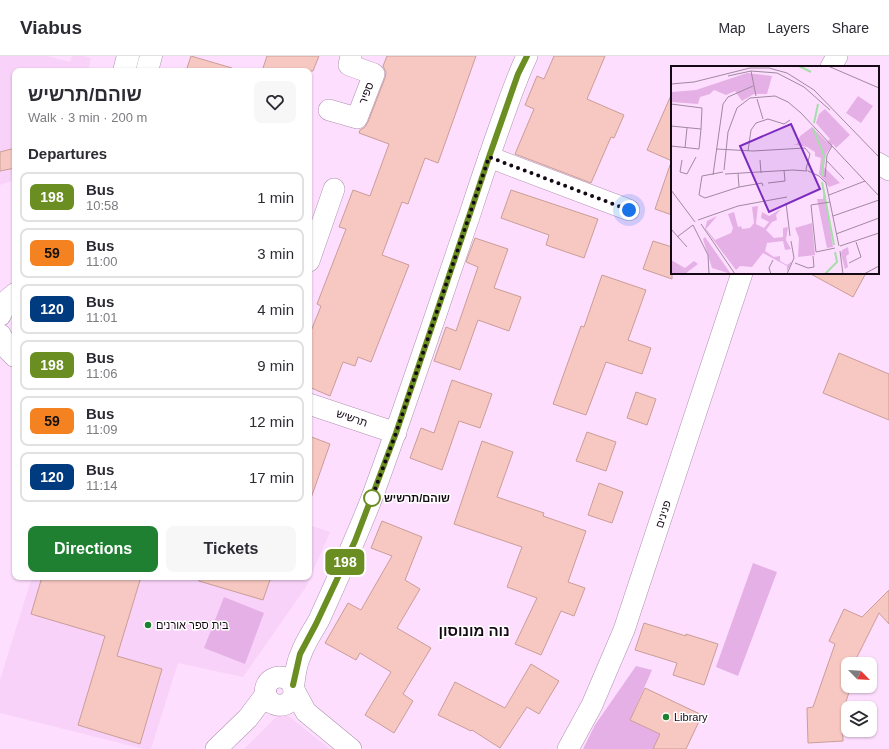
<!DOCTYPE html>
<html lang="en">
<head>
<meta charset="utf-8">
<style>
  :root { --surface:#fff; --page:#f7f7f7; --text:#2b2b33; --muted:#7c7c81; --line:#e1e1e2; --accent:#208032 }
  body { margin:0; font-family:Helvetica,Heebo,sans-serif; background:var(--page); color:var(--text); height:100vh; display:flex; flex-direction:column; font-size:15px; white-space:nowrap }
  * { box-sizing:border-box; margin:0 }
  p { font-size:13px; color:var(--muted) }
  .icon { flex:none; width:22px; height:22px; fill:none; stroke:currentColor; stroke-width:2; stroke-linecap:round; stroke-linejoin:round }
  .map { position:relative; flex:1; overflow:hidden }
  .drawer { position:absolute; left:12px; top:12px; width:300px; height:512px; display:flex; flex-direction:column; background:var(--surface); border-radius:8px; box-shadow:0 1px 3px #0004 }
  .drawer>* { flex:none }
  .badge { padding:0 8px; border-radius:6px; font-size:14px; line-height:26px }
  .needle { width:26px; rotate:114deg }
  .tools { position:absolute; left:841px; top:601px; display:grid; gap:8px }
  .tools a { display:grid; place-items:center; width:36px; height:36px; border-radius:8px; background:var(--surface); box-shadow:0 1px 3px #0004; font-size:20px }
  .you { position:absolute; width:20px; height:20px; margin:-10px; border:3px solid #fff; border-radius:50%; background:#1a73e8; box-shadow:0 0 0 6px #1a73e833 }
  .map>.badge { position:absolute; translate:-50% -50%; box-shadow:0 0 0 2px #fff }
  h2 { padding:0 16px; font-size:15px; line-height:36px }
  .round { display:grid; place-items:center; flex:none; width:42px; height:42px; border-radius:8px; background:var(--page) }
  .headline { display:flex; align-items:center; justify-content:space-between; height:68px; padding:0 16px }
  h1 { font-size:19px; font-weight:700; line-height:30px }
  .primary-button { display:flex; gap:8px; margin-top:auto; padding:8px 16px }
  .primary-button a { flex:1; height:46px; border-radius:8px; background:var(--accent); color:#fff; font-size:16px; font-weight:700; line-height:46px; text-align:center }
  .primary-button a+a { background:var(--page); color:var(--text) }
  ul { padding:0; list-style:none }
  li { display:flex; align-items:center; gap:12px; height:50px; margin:0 8px 6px; padding:0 8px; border:2px solid var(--line); border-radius:8px }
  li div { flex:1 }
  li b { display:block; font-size:15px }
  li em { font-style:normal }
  li .badge { min-width:44px; font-weight:700; text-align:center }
  header { display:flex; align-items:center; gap:24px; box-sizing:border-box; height:56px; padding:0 20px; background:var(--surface); border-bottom:1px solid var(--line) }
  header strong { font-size:19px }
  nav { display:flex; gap:22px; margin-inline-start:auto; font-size:14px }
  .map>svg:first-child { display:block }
  .built { fill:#f8d2f8 }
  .green { fill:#e5b0e6 }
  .building { fill:#f7c8c2; stroke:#ca9d97 }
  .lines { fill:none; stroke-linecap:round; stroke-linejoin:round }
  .street-casing { stroke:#ae91ae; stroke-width:22 }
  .secondary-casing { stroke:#ae91ae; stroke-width:23 }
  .street { stroke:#fff; stroke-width:21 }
  .secondary { stroke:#fff; stroke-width:22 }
  .line-casing { stroke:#fff; stroke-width:9 }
  .line { stroke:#6b8e23; stroke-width:6 }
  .walk { stroke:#140914; stroke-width:4; stroke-dasharray:0 7.2 }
  .stop-dot { fill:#fff; stroke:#6b8e23; stroke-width:2 }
  .poi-dot { fill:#208032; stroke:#fff; stroke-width:1.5 }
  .labels { text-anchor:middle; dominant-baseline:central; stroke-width:3; stroke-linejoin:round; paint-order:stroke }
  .street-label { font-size:11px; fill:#140914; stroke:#fff }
  .stop-label { font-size:11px; font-weight:bold; fill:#140914; stroke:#fff; text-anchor:start }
  .poi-label { font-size:11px; fill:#140914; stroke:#fff; text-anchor:start }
  .district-label { font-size:15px; font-weight:bold; fill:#140914; stroke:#fff }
  .inset-river { fill:none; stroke:#a4dea8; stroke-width:2 }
  .inset-road { fill:none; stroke:#a089a0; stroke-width:1 }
  .view { fill:#7b2cbf; fill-opacity:0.15; stroke:#7b2cbf; stroke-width:2 }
  .inset-edge { fill:none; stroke:#140914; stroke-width:2 }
</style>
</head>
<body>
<header>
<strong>Viabus</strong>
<nav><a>Map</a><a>Layers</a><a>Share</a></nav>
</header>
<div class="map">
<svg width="889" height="693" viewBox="0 0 889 693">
  <rect width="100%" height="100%" fill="#fedefe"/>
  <g class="built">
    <polygon points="0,0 47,0 70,6 72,0 84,0 91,2 88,15 15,15 15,124 0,129"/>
    <polygon points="309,469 330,476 306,531 243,621 178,607 151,693 144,693 0,657 0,624 32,521 309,521"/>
    <polygon points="282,655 330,693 244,693"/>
  </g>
  <g class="green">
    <polygon points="753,507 777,516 738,620 716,611"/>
    <polygon points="224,541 264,557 245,608 204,592"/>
    <polygon points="636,610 652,614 630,664 660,678 653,693 583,693 595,669"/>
  </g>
  <g class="building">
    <polygon points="191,0 232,12 232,15 186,15"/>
    <polygon points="267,0 319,0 313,15 262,15"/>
    <polygon points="387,0 476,0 438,107 425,102 408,148 402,146 382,199 409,209 371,306 358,301 355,310 343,306 330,340 309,331 309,280 321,250 317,248 346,173 339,171 353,134 370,140 389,88 359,77 360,74 365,71 368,66 385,22 386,16 383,10"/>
    <polygon points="554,0 605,0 587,43 624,59 614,82 611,81 591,127 515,98 534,53 525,49 537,20 544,23"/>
    <polygon points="672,37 672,105 647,94"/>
    <polygon points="15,92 15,112 0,115 0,96"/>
    <polygon points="670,109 672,110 672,159 655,153"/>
    <polygon points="511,134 598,163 584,202 546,189 549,179 501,162"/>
    <polygon points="475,182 508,193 494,232 521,241 509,275 478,264 460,314 434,305 446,271 456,275 478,211 466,206"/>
    <polygon points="653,185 672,191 672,223 643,213"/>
    <polygon points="809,217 866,217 853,241"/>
    <polygon points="602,219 646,234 628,284 651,292 642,318 606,306 586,359 553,348 581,270 584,271"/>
    <polygon points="839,297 889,318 889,364 823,337"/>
    <polygon points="452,324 492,338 480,372 459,365 442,414 410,402 421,372 434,377"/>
    <polygon points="636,336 656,343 647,369 627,362"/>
    <polygon points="587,376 616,386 606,415 576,405"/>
    <polygon points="309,380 330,388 311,442 309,441"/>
    <polygon points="482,385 513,396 497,441 544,457 543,460 586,475 568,526 585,532 574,560 561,555 541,599 515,588 537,542 507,531 522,491 454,468"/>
    <polygon points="599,427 623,436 612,467 588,459"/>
    <polygon points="382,465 422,481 405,524 420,533 397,572 431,592 403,638 413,645 394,677 365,659 391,616 360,597 356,604 325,587 348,547 361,554 392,500 371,492"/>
    <polygon points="42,521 141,521 117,600 162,613 140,688 78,669 105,580 31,558"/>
    <polygon points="200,521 271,521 263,544 199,525"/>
    <polygon points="889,534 889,568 879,557 854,607 858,608 848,608 848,630 851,630 842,658 843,685 808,687 807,652 813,651 835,588 829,585 844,553 862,561"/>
    <polygon points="644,567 686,580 686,578 718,588 704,629 673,619 677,607 635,594"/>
    <polygon points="531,608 559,625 539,658 527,651 500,692 472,674 471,675 438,659 455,626 505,652"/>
    <polygon points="645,632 702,659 686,693 653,693 660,678 630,664"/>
  </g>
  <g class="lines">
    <defs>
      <g id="street">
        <polyline points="831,11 837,0"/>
        <polyline points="329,54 357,62 374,18 349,9 351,0"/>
        <polyline points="489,101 629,154"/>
        <polyline points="878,107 889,114"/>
        <polyline points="309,205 334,133"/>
        <polyline points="309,348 396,377"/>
        <path d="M293 629C282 612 259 625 267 642 272 650 283 652 290 645 296 640 293 634 294 627 295 618 297 606 301 598 305 586 313 575 319 564 337 524 355 485 371 444 406 350 437 254 470 158 480 127 491 95 502 64 510 42 517 21 527 0"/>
        <polyline points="294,634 306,656 351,693"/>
        <polyline points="216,693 248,662 266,638"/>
        <polyline points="568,693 592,649 624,574 742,217"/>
      </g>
      <g id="secondary">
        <polyline points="124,15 128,0"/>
        <polyline points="147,15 151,0"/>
        <polyline points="0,259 6,246 15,238"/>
        <polyline points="0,279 7,292 15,300"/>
      </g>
    </defs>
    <use href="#street" class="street-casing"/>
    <use href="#secondary" class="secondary-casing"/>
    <use href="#street" class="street"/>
    <use href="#secondary" class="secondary"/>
  </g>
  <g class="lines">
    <defs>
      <polyline id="line" points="293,629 300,598 316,568 355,485 396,377 489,101 518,18 527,0"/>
    </defs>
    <use href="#line" class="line-casing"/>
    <use href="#line" class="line"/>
    <polyline class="walk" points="372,442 371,444 396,377 489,101 629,154"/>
  </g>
  <circle class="stop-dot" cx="372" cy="442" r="8"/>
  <g class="poi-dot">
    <circle cx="148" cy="569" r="4"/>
    <circle cx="666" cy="661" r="4"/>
  </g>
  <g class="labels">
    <g class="street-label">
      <text transform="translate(366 37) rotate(-69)">ספיר</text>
      <text transform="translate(352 362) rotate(19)">תרשיש</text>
      <text transform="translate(663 458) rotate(-72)">פנינים</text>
    </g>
    <g class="stop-label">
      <text x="384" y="442">שוהם/תרשיש</text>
    </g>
    <g class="poi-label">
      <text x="156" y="569">בית ספר אורנים</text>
      <text x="674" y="661">Library</text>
    </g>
    <g class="district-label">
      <text x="474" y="574">נוה מונוסון</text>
    </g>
  </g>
  <g transform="translate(671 10)">
    <rect width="208" height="208" fill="#fedefe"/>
    <path d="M76 7 101 10 96 28H83L71 35 64 25 55 29 43 24 39 28 29 31 27 38 0 36 1 26 25 24ZM187 30 202 40 190 57 175 47ZM154 43 179 69 165 82 162 78 155 88 153 101 169 117 158 121 148 108 150 92 144 90V86L136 81 122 78H126L129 70 141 61 156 76 159 73 145 57 148 48ZM153 124 162 181 156 182 146 133H152ZM87 140 85 158 93 162 98 156 90 152 91 146 98 150 110 143 105 149 106 154 101 156 95 164 103 172 112 171V162L117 161 115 174 120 183 114 184 112 175 96 177 94 185 103 191 109 190V195L116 199 121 195 116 206V200L92 187 81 201 69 200 65 204 34 163 36 155 46 150 35 163 44 174 60 167 62 162 57 148 63 146 67 161 70 160 71 163 79 162 83 157 81 141ZM141 157 144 189 127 191 128 172 124 162ZM34 171 60 208 41 202 32 173ZM177 181 178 188 175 190 177 201 174 203 170 188 171 184ZM0 194 14 202 23 195 27 198 14 208H0Z" fill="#e5b0e6"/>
    <path class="inset-river" d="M128 0 140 6M143 57 147 38M142 62 153 90 151 110M151 116 163 179M154 208 166 196 164 186"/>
    <path class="inset-road" d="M157 0 208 22M80 5 85 30M57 10 80 5 106 7 133 21 159 44M0 18 23 16 79 2H98L116 7 143 24 208 91M86 33 92 53M0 38 31 42 30 63M0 60 30 63 28 83 0 80M14 82 16 62M45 83 82 85 134 82 139 88 135 103M77 85 80 64 85 57 97 53 113 58 119 54M11 94 9 106 16 108 25 91M89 94 90 107M155 94 173 113M53 104 57 66 66 42 79 32 104 30 117 36 130 47 208 130M137 105 148 110 155 117 168 180M52 106 31 110 28 129 34 132 68 121 91 117 92 120M67 107 68 121M54 108 122 104 136 105 135 103M42 109 52 38 57 31 82 20M154 111 156 89 161 80M97 117 114 115 113 104M0 124 24 156M158 129 194 115M115 137 119 170M162 150 208 134M27 154 67 140 116 131M30 158 64 208M22 159 37 189 38 208M0 163 16 181M165 168 208 152M6 171 22 159M169 180 208 167M169 185 172 208M145 186 140 139 159 136M145 186 164 182M124 197 137 202 143 201 142 190M178 197 190 191 185 176M100 208 98 202 102 194M116 208 123 192 120 175M193 208 208 200"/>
    <path class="view" d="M120 58 149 123 98 146 69 80Z"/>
    <rect width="208" height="208" class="inset-edge"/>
  </g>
</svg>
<div class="tools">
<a><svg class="needle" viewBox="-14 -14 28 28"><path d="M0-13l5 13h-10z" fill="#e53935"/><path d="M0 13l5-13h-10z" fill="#7c7c81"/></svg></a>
<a><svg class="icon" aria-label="layers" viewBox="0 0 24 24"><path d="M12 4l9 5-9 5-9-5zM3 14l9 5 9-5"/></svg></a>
</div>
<div class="you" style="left:629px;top:154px"></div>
<b class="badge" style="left:345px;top:506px;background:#6b8e23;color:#fff">198</b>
<section class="drawer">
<div class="headline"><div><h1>שוהם/תרשיש</h1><p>Walk · 3 min · 200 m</p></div><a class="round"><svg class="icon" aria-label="heart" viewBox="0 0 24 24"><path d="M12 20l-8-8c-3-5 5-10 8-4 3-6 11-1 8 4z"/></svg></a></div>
<h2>Departures</h2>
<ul>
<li><span class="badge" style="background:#6b8e23;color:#fff">198</span><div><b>Bus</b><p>10:58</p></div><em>1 min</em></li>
<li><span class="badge" style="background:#f58220;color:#111">59</span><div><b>Bus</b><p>11:00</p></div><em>3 min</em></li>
<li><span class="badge" style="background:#003b80;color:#fff">120</span><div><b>Bus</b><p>11:01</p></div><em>4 min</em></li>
<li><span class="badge" style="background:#6b8e23;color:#fff">198</span><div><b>Bus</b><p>11:06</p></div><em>9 min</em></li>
<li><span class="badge" style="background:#f58220;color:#111">59</span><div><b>Bus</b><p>11:09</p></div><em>12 min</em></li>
<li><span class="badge" style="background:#003b80;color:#fff">120</span><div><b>Bus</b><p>11:14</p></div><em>17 min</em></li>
</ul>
<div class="primary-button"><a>Directions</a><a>Tickets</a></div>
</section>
</div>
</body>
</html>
